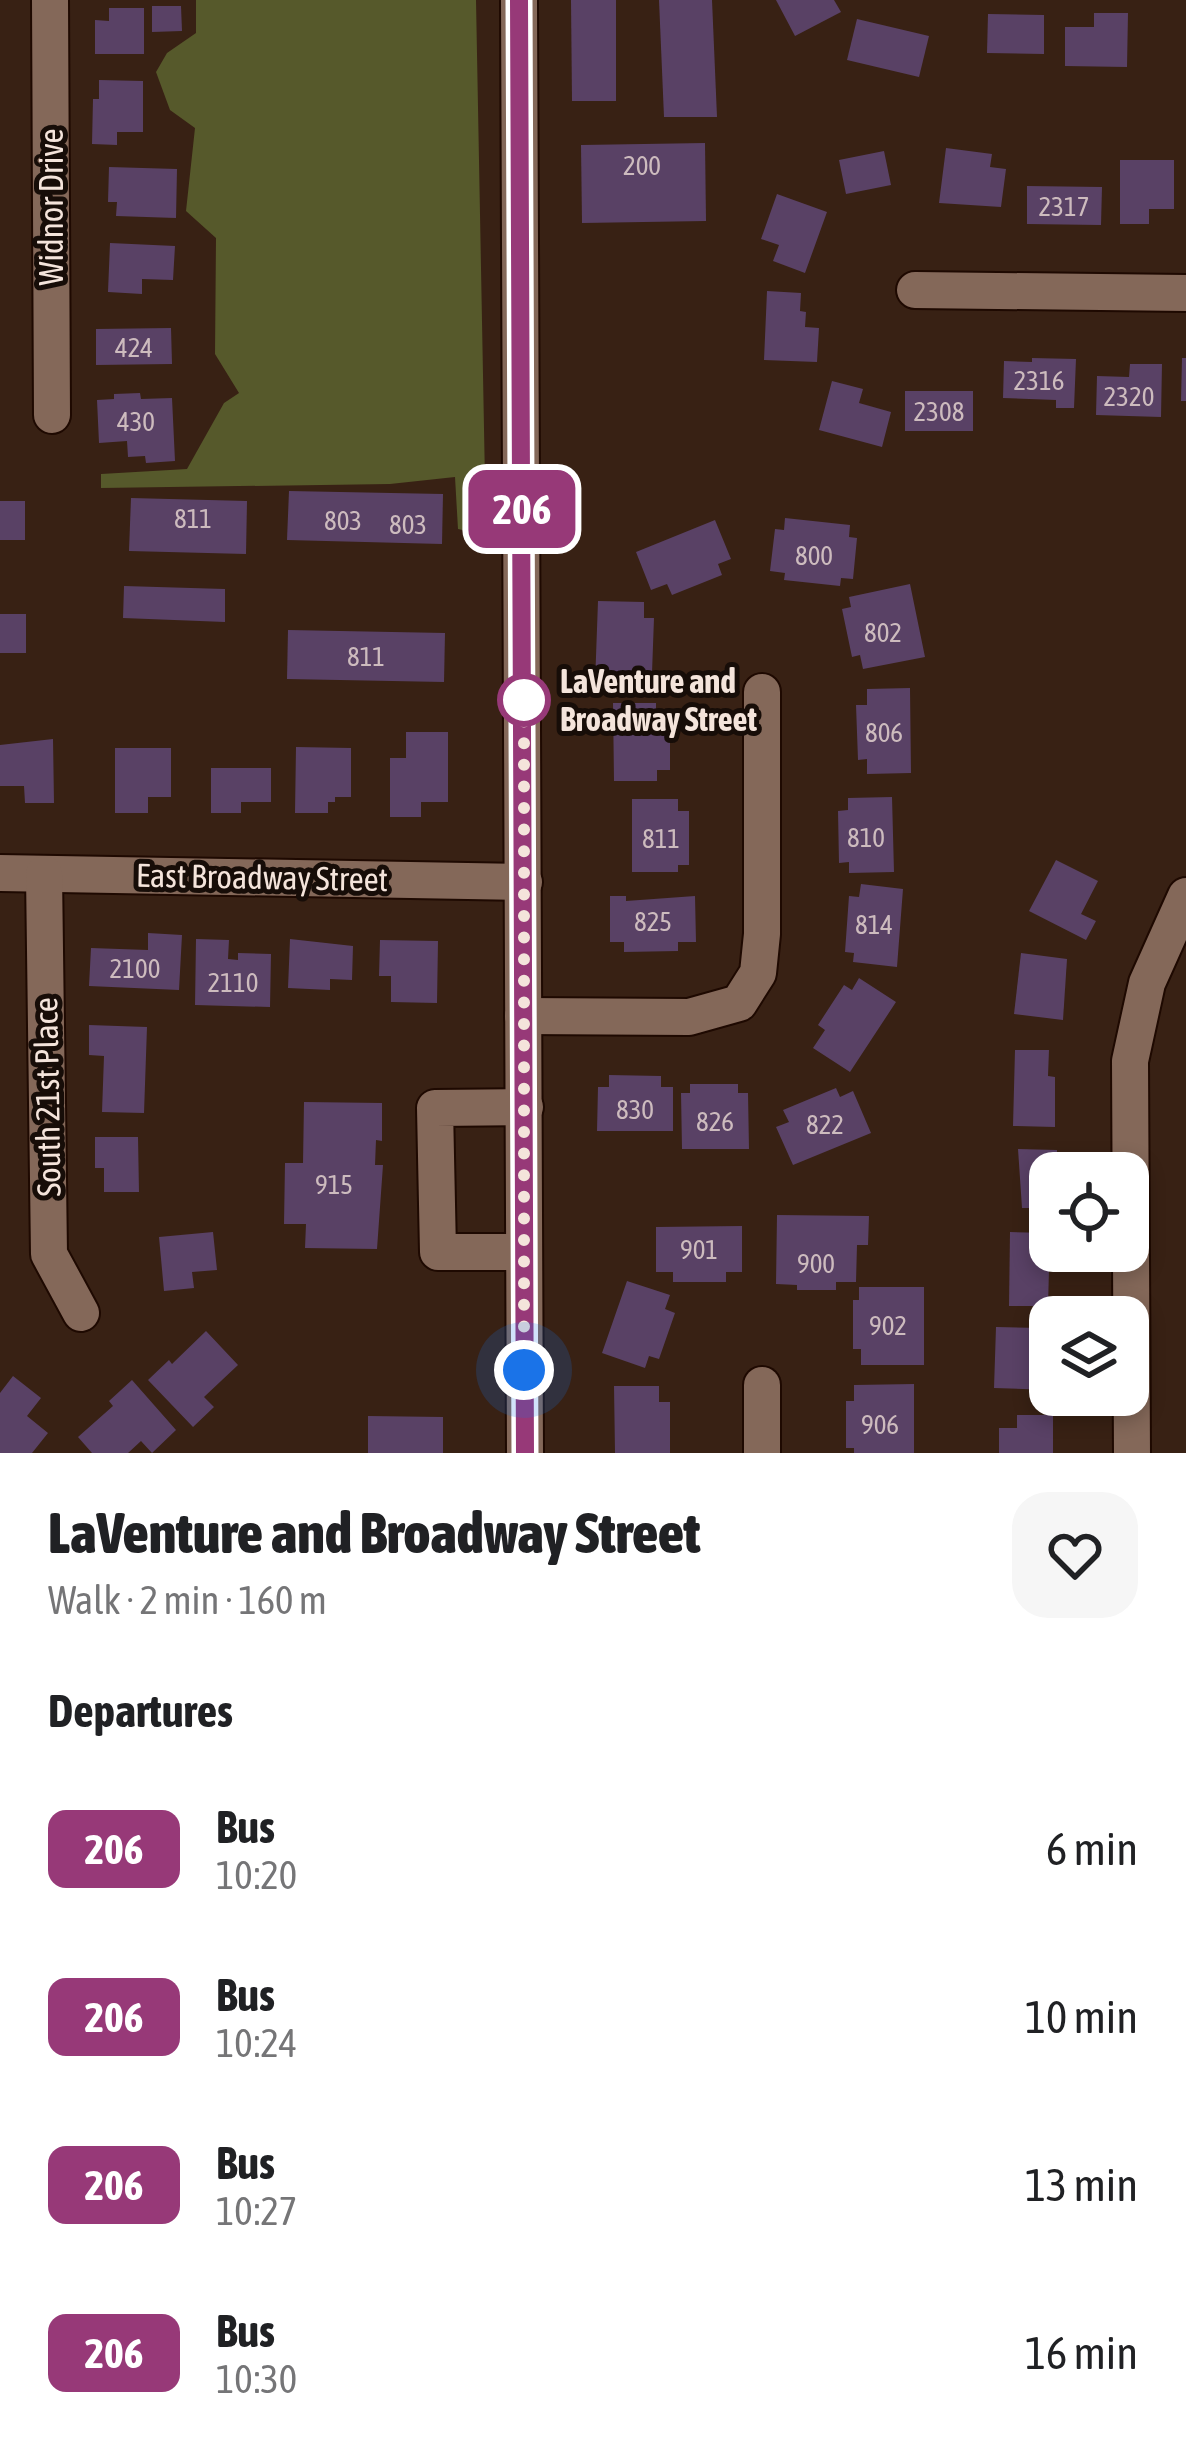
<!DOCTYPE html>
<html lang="en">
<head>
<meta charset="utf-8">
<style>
  :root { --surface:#fff; --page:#f6f6f6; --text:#202124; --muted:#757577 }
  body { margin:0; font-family:"Asap Condensed",sans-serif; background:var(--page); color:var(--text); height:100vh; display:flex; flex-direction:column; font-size:45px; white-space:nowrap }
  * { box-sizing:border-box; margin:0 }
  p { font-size:39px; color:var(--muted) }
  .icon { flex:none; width:66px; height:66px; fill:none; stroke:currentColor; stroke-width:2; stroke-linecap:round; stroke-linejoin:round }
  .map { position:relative; height:1453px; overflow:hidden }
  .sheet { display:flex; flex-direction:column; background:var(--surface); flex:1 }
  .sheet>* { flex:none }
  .badge { padding:0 24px; border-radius:18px; font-size:42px; line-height:78px }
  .tools { position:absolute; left:1029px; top:1152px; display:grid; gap:24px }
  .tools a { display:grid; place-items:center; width:120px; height:120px; border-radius:24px; background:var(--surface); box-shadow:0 6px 18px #0003; font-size:60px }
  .you { position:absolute; width:60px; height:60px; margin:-30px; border:9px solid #fff; border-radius:50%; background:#1a73e8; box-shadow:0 0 0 18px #1a73e833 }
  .map>.badge { position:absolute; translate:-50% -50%; box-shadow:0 0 0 6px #fff }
  h2 { padding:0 48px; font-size:45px; line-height:108px }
  .round { display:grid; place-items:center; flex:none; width:126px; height:126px; border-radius:36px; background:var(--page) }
  .head { display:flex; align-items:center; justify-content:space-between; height:204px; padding:0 48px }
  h1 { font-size:57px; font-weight:800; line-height:90px }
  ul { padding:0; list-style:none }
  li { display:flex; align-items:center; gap:36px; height:168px; padding:0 48px }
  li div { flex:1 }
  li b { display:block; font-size:45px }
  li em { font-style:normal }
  li .badge { min-width:132px; font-weight:700; text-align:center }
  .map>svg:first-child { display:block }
  .forest { fill:#56592b }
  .building { fill:#594165 }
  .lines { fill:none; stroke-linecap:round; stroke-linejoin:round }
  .minor-casing { stroke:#1e0901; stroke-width:40 }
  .minor { stroke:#846859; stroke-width:36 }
  .line-casing { stroke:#fff; stroke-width:27 }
  .line { stroke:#973978; stroke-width:18 }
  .walk { stroke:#f4e4db; stroke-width:12; stroke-dasharray:0 21.6 }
  .stop-dot { fill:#fff; stroke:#973978; stroke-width:6 }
  .labels { text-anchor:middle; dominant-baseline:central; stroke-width:10; stroke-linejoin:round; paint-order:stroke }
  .number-label { font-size:27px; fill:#cdbbbe }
  .street-label { font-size:33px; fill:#f4e4db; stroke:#170d08 }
  .stop-label { font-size:33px; font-weight:bold; fill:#f4e4db; stroke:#170d08; text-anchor:start }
</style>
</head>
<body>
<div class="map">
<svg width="1186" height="1453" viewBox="0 0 1186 1453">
  <rect width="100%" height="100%" fill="#382114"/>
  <polygon class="forest" points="196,0 476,0 486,535 458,529 455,477 390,484 101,488 101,474 187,469 224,403 239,393 215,354 216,238 186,211 195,128 170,110 156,72 167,53 196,33"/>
  <g class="building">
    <polygon points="571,0 616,0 616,101 572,101"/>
    <polygon points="659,0 712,0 717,117 664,117"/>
    <polygon points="776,0 834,0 841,12 795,36"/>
    <polygon points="152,6 181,6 182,31 152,32"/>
    <polygon points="109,8 144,8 144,54 95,54 95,20 109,21"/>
    <polygon points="1094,13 1128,13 1127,67 1065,66 1065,27 1094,27"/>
    <polygon points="988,14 1044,15 1044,54 987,53"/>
    <polygon points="857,19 929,36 919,77 847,60"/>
    <polygon points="99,80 143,81 143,132 117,132 117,145 92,144 93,99 99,99"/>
    <polygon points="705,143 706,221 582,223 581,145"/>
    <polygon points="946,148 992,154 990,167 1006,169 1001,207 939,203"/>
    <polygon points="884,151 891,185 846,194 839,160"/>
    <polygon points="1120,160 1174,160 1174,209 1149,209 1149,224 1120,224"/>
    <polygon points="109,167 177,169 176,218 116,216 117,202 108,202"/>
    <polygon points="1027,186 1102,187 1101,225 1027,224"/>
    <polygon points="777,194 827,212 805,273 773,261 779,245 761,239"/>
    <polygon points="110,243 175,246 173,280 142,279 142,294 108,292"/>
    <polygon points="767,291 801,293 800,311 806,312 805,327 819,328 817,362 764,360"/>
    <polygon points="171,328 172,364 96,365 96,329"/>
    <polygon points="1032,358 1076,359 1074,408 1056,408 1056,400 1003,398 1004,361 1032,362"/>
    <polygon points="1182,358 1186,358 1186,401 1181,401"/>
    <polygon points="1130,364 1162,364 1161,417 1096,415 1097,376 1129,377"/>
    <polygon points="832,381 863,389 859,403 891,412 882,447 819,430"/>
    <rect x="905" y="391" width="68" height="40"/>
    <polygon points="140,393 141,399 172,398 175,461 146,463 145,456 128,457 127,441 99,443 97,400 114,399 114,394"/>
    <polygon points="289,491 443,494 442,544 287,540"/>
    <polygon points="131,498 247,501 246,554 129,551"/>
    <rect x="0" y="501" width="25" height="39"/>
    <polygon points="785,518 850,525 849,537 857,538 853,579 841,578 840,586 784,580 785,573 770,571 775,529 784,530"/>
    <polygon points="715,520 731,559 718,564 722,575 672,595 667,584 651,590 636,552"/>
    <polygon points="910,584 925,657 863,669 860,655 852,657 842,609 851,607 849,597"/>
    <polygon points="124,586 225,589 225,622 123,618"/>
    <polygon points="598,601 644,602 644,618 654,618 652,673 642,673 642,685 595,684"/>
    <rect x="0" y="614" width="26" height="39"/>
    <polygon points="288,630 445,633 444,682 287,679"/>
    <polygon points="910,688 911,773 867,774 867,759 858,760 856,705 867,705 867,689"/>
    <polygon points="613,703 656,703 656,715 670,715 670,770 657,770 657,781 614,781"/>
    <polygon points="406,732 448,732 448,802 421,802 421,817 390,817 390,758 406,758"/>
    <polygon points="53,739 54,803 25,803 24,786 0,786 0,745"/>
    <polygon points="296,747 351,748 351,797 335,797 335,802 328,802 328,813 295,813"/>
    <polygon points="115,748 171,748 171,797 148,797 148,813 115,813"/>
    <polygon points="211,768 271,768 271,802 241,802 241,813 211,813"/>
    <polygon points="892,797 894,872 849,873 849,862 839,863 838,811 848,810 848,798"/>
    <polygon points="632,799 678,799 678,811 689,811 689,865 678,865 678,872 632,872"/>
    <polygon points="1056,860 1098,881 1081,914 1096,921 1086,940 1029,911"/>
    <polygon points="861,884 903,889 897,967 853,962 854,953 845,952 849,896 859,897"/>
    <polygon points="610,896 626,896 626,901 695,896 696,942 678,942 678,951 624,952 624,942 610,942"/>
    <polygon points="148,933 182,935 179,990 89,986 91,948 148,950"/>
    <polygon points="196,939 229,940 228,959 238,960 238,953 271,954 270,1007 195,1005"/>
    <polygon points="290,939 353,946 352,980 330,979 330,990 288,988"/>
    <polygon points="380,940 438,941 437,1003 391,1002 391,976 379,976"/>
    <polygon points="1021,953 1067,959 1063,1020 1014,1014"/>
    <polygon points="859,978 896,1002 850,1072 813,1048 825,1030 818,1025 844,985 852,990"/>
    <polygon points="89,1025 147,1027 144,1113 102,1112 104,1056 89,1055"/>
    <polygon points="1015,1050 1049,1050 1048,1076 1055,1077 1055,1127 1013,1126"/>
    <polygon points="609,1075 661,1076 661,1087 673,1087 673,1131 597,1131 598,1087 609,1087"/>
    <polygon points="690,1084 738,1084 738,1093 748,1093 749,1149 682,1149 681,1093 690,1093"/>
    <polygon points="836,1088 840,1097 853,1091 871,1133 793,1165 776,1127 789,1122 783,1110"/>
    <polygon points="304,1102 382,1103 382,1141 376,1140 375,1165 383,1165 377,1249 305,1248 306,1224 284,1224 285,1163 303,1163"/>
    <polygon points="95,1137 138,1137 139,1192 104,1192 104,1168 95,1168"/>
    <polygon points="1018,1149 1057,1150 1057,1155 1063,1155 1063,1173 1050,1173 1050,1208 1022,1208"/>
    <polygon points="777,1215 869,1216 868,1245 857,1245 856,1282 836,1282 836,1290 797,1290 797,1285 776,1284"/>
    <polygon points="742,1226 742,1272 726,1272 726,1282 673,1282 673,1272 656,1272 656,1227"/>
    <polygon points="213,1232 217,1270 192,1272 194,1288 164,1291 159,1237"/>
    <polygon points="1010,1232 1050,1233 1048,1306 1009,1306"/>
    <polygon points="627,1281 670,1295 665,1309 675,1313 659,1359 649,1356 645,1368 602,1353"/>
    <polygon points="859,1287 924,1287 924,1365 861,1365 861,1349 853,1349 853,1300 859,1300"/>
    <polygon points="996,1327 1041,1328 1040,1364 1050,1364 1050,1390 994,1388"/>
    <polygon points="206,1331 238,1365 204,1397 214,1407 193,1427 148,1380 169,1360 172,1364"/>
    <polygon points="13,1376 41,1398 27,1416 48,1433 32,1453 0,1453 0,1393"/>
    <polygon points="132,1380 176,1430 152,1453 141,1441 128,1453 92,1453 78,1437 113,1406 109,1401"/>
    <polygon points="914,1384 914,1453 854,1453 854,1448 846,1448 846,1401 854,1401 854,1385"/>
    <polygon points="614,1386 659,1386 659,1402 670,1402 670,1453 615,1453"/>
    <polygon points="1017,1415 1053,1415 1053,1453 999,1453 999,1428 1017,1428"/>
    <polygon points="368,1416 443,1417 443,1453 368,1453"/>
  </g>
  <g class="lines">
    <defs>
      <g id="minor">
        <polyline points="50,0 52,415"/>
        <polyline points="519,0 525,1453"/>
        <polyline points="915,290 1186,293"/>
        <polyline points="0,873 524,882"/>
        <polyline points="44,874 49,1254 81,1313"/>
        <polyline points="523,1016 689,1017 739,1003 758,973 762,934 762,692"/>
        <polyline points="524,1252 438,1252 435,1108 525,1107"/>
        <polyline points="762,1385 762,1453"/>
        <polyline points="1132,1453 1130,1061 1147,983 1186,896"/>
      </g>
    </defs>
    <use href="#minor" class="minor-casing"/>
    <use href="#minor" class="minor"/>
  </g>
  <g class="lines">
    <defs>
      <polyline id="line" points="519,0 525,1453"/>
    </defs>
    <use href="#line" class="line-casing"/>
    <use href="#line" class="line"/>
    <polyline class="walk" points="524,700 524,1370"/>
  </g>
  <circle class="stop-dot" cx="524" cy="700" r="24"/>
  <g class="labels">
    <g class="number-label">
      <text x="642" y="165">200</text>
      <text x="1064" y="206">2317</text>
      <text x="134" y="347">424</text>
      <text x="1039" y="380">2316</text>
      <text x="1129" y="396">2320</text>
      <text x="939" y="411">2308</text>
      <text x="136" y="421">430</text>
      <text x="193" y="518">811</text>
      <text x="343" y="520">803</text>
      <text x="408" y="524">803</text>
      <text x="814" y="555">800</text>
      <text x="883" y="632">802</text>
      <text x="366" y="656">811</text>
      <text x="884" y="732">806</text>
      <text x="866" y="837">810</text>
      <text x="661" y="838">811</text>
      <text x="653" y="921">825</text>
      <text x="874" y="924">814</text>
      <text x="135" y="968">2100</text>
      <text x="233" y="982">2110</text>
      <text x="635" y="1109">830</text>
      <text x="715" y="1121">826</text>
      <text x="825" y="1124">822</text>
      <text x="334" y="1184">915</text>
      <text x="699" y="1249">901</text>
      <text x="816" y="1263">900</text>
      <text x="888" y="1325">902</text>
      <text x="880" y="1424">906</text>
    </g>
    <g class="street-label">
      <text transform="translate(51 207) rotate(-90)">Widnor Drive</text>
      <text transform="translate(262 877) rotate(1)">East Broadway Street</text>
      <text transform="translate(47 1097) rotate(-91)">South 21st Place</text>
    </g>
    <g class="stop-label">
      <text x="560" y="681">LaVenture and<tspan x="560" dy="38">Broadway Street</tspan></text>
    </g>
  </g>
</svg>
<div class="tools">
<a><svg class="icon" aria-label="locate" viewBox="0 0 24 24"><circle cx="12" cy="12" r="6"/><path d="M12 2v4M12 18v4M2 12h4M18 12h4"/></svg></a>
<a><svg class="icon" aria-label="layers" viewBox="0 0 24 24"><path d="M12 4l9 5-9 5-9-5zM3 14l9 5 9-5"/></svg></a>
</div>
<div class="you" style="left:524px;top:1370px"></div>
<b class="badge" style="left:522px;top:509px;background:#973978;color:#fff">206</b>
</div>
<section class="sheet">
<div class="head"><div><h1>LaVenture and Broadway Street</h1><p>Walk · 2 min · 160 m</p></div><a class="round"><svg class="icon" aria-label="heart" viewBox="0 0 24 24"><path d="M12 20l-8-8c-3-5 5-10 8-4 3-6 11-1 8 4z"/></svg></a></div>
<h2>Departures</h2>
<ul>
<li><span class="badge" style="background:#973978;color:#fff">206</span><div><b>Bus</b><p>10:20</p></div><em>6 min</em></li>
<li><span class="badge" style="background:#973978;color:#fff">206</span><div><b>Bus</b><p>10:24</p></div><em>10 min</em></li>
<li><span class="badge" style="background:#973978;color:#fff">206</span><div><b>Bus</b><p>10:27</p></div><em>13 min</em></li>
<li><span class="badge" style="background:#973978;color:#fff">206</span><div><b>Bus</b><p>10:30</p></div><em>16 min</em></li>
</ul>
</section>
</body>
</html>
